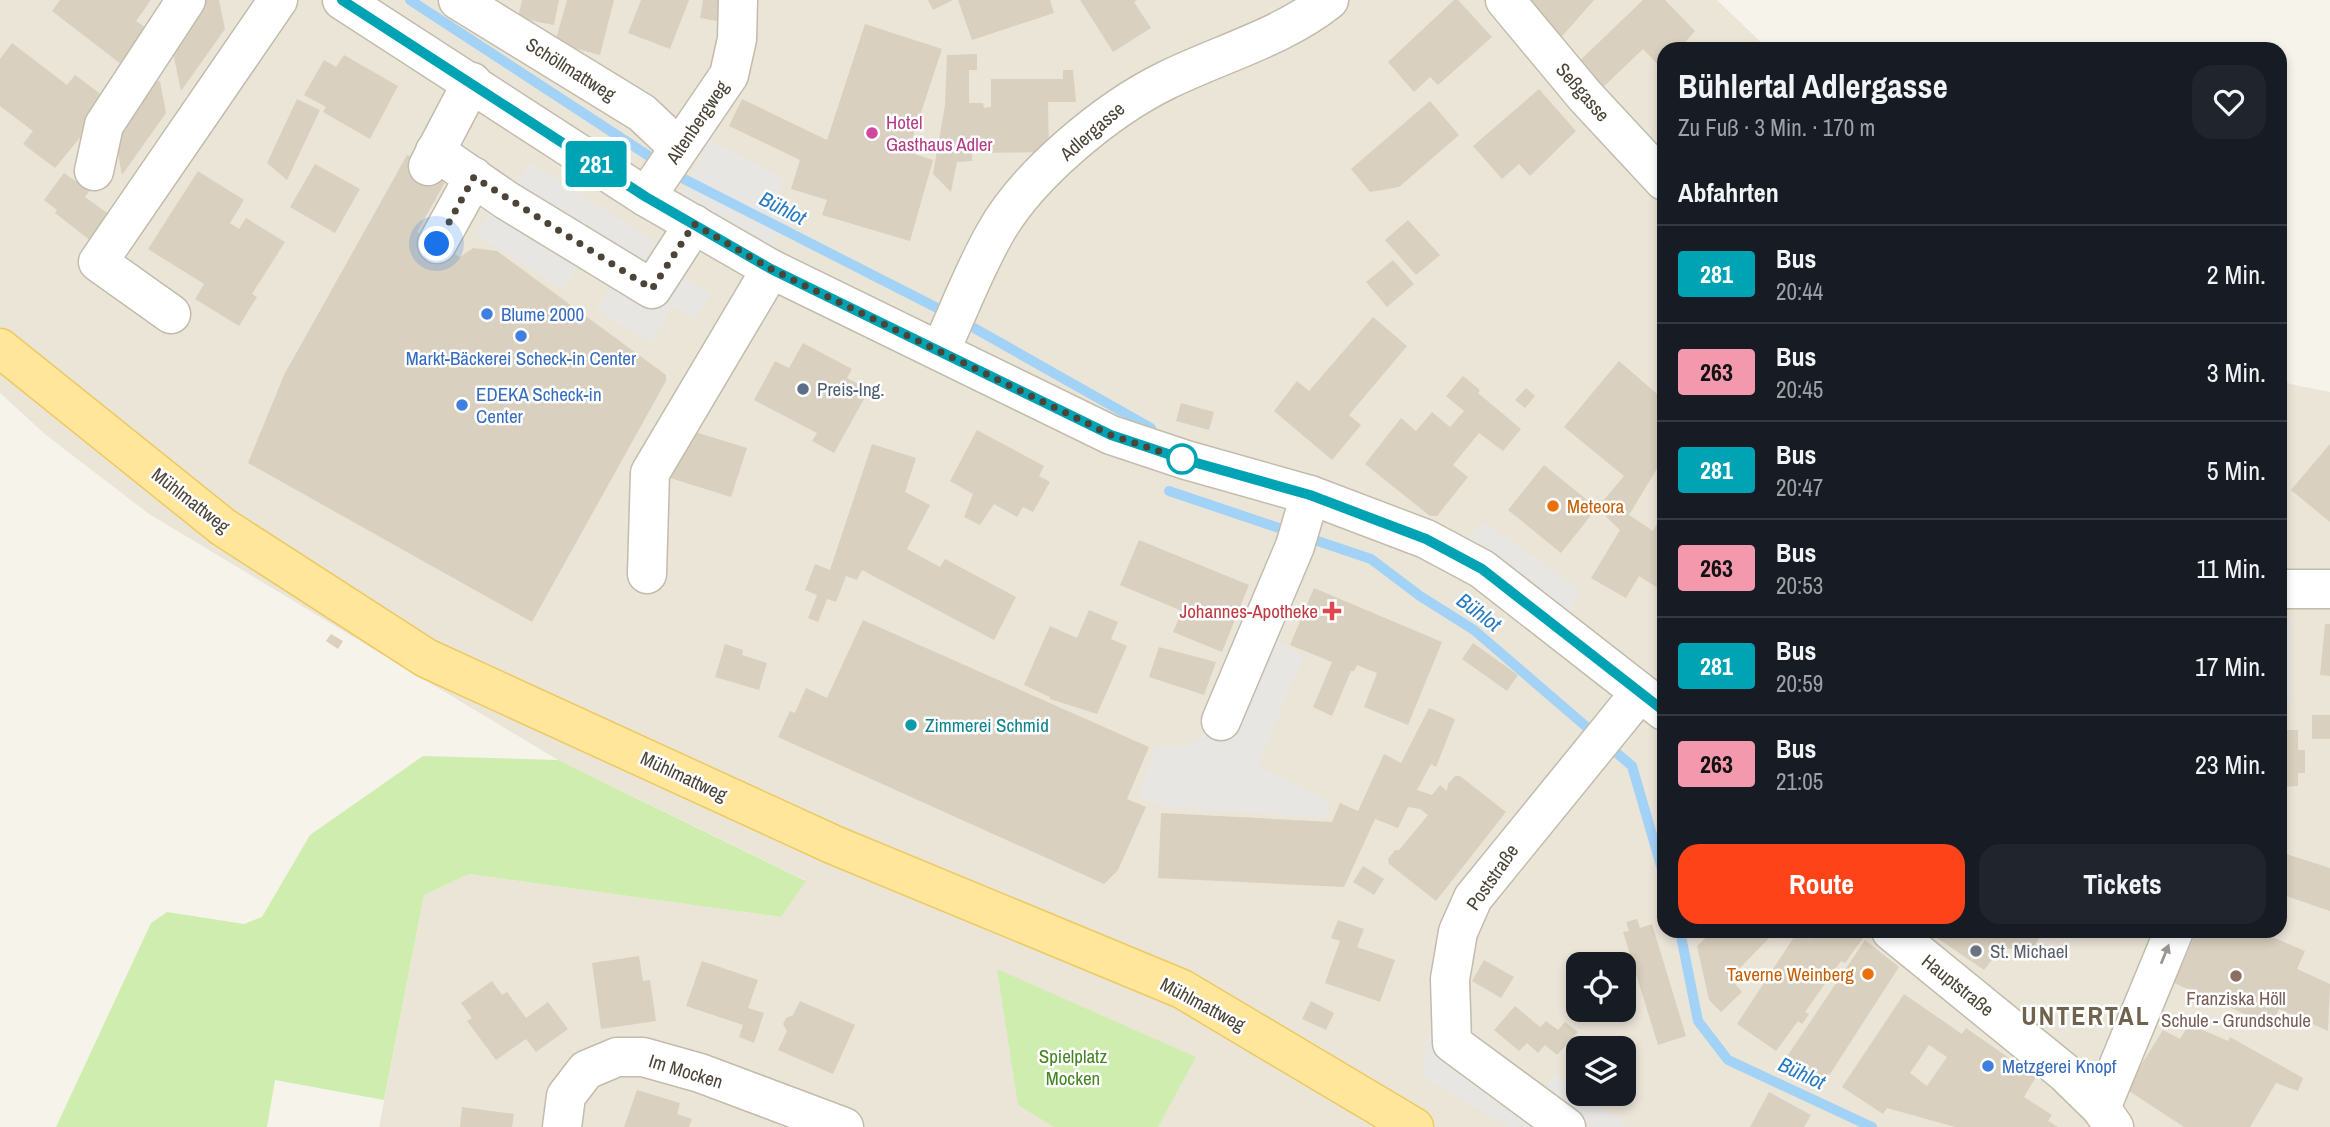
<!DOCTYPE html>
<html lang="de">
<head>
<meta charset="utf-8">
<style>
  :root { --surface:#171b24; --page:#20242c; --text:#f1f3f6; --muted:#9ea1a6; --line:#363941; --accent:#ff4319 }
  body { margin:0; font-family:"Archivo Narrow",sans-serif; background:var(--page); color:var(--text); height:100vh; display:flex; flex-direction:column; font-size:26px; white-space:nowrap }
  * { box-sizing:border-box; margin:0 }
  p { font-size:23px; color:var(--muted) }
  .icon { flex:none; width:38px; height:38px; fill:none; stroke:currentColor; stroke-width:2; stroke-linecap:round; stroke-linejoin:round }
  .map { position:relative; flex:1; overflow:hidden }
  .sheet { position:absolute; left:1657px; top:42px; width:630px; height:896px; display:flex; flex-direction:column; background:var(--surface); border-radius:21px; box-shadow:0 4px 10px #0003 }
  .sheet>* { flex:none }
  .badge { padding:0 14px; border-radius:5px; font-size:24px; line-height:46px }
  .tools { position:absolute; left:1566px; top:952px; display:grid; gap:14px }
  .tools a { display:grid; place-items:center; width:70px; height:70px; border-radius:14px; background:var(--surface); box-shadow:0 4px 10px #0003; font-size:35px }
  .you { position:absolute; width:35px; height:35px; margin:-18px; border:5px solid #fff; border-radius:50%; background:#1a73e8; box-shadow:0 0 0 10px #1a73e833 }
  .map>.badge { position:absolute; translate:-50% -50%; box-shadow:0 0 0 4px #fff }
  h2 { padding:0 21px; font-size:26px; line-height:63px }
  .round { display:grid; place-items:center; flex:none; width:74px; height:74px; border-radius:21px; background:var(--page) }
  .summary { display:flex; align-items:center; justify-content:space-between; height:119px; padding:0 21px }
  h1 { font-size:33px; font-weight:800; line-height:52px }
  .button { display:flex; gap:14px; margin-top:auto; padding:14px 21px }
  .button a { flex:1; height:80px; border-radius:21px; background:var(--accent); color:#fff; font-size:28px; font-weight:800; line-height:80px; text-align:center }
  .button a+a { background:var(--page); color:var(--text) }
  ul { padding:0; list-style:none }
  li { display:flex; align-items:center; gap:21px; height:98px; padding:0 21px; border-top:2px solid var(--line) }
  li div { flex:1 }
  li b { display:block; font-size:26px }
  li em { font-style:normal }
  li .badge { min-width:77px; font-weight:700; text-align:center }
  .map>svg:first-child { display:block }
  .residential { fill:#ebe5d8; fill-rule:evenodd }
  .green { fill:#d0edb0 }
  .parking { fill:#e8e6e2 }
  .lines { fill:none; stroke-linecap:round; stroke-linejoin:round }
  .stream { stroke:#a3d2f7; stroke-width:10 }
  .building { fill:#d9d0bf; fill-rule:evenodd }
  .minor-casing { stroke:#c3bcac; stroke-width:41 }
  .major-casing { stroke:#eec960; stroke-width:41 }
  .minor { stroke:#fff; stroke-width:38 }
  .major { stroke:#ffe69b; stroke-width:38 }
  .oneway { fill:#9c9891 }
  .line-casing { stroke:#fff; stroke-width:16 }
  .line { stroke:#00a3b4; stroke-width:10 }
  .walk { stroke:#4b4437; stroke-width:7; stroke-dasharray:0 12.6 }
  .hotel-dot { fill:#d1479c; stroke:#fff; stroke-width:2.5 }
  .shop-dot { fill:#3f7fe0; stroke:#fff; stroke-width:2.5 }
  .service-dot { fill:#5c6f8a; stroke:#fff; stroke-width:2.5 }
  .stop-dot { fill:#fff; stroke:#00a3b4; stroke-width:3.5 }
  .food-dot { fill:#e8710a; stroke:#fff; stroke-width:2.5 }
  .health-dot { fill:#e0444e; stroke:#fff; stroke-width:2.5 }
  .culture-dot { fill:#0f9aa8; stroke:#fff; stroke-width:2.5 }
  .worship-dot { fill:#6b7280; stroke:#fff; stroke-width:2.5 }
  .education-dot { fill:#8d6e63; stroke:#fff; stroke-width:2.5 }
  .labels { text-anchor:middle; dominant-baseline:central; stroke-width:5; stroke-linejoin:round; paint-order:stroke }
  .street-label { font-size:19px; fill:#4b4437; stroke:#fff }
  .hotel-label { font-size:19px; fill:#b23c85; stroke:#fff; text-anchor:start }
  .shop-label { font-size:19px; fill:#366cbe; stroke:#fff; text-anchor:start }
  .service-label { font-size:19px; fill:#4e5e75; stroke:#fff; text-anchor:start }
  .food-label { font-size:19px; fill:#c56008; stroke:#fff; text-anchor:start }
  .health-label { font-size:19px; fill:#be3a42; stroke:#fff; text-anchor:end }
  .culture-label { font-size:19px; fill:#0d838f; stroke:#fff; text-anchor:start }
  .worship-label { font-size:19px; fill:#5b616d; stroke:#fff; text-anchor:start }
  .education-label { font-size:19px; fill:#785e54; stroke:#fff }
  .park-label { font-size:19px; fill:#458424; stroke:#fff }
  .water-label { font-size:21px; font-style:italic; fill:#257ac2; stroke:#fff }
  .district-label { font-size:26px; font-weight:bold; letter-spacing:2px; fill:#6f634d; stroke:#fff }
</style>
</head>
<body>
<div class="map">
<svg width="2330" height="1127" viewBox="0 0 2330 1127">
  <rect width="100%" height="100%" fill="#f6f3ea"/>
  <path class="residential" d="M0 0H1717L1768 49H1664V931H2280V378L2290 384 2330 392V1127H379L424 895 469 874 780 917 805 880 558 760 149 514 46 435 0 393ZM1578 964H1624V1010H1578ZM1578 1048H1624V1094H1578Z"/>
  <g class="green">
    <polygon points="423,756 558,760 806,881 781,917 469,874 424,895 384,1100 275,1080 267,1127 56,1127 151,923 167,912 244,924 262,917 310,835"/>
    <polygon points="997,969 1196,1057 1158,1127 1054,1127 1018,1105"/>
  </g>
  <g class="parking">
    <polygon points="709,140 783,178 778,207 794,212 771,250 681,197"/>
    <polygon points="530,162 656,242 643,262 646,265 651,259 711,293 696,319 672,306 652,343 596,310 610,287 578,267 563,290 476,234 511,179 518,183"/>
    <polygon points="1484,523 1580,589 1566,622 1464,542"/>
    <polygon points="1276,573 1302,583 1279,641 1303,656 1258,766 1328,800 1327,818 1165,807 1139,797 1155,747 1190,745 1210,730"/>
    <polygon points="2291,619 2290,701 2280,703 2280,620"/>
    <polygon points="1428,1032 1541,1095 1555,1074 1578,1090 1578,1094 1583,1094 1630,1127 1508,1127 1422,1076"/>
  </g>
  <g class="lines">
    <g class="stream">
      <polyline points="410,0 684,179 951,315 1151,428"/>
      <polyline points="1169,491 1371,559 1420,596 1474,630 1632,766 1664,876"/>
      <polyline points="1680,931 1698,1021 1728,1060 1872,1127"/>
    </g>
  </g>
  <g class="building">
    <polygon points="60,0 151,0 136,21 146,28 121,64 52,11"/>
    <polygon points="200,0 219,0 225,29 181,91 171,43"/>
    <polygon points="522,0 559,0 554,25 518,18"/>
    <polygon points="567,0 614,0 600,55 555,43"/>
    <polygon points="641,0 689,0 670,49 628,33"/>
    <polygon points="703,0 723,0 723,22 700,18"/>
    <polygon points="928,0 953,0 933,10"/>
    <polygon points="958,0 1050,0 1054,13 972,40"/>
    <polygon points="1080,0 1137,0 1134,2 1151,28 1113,52"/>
    <polygon points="1454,0 1458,0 1492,37 1438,85 1430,77 1414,92 1388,62"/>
    <polygon points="1525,0 1594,0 1556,43"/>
    <polygon points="1643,0 1665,0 1695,31 1679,49 1664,49 1662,69 1643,49 1595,95 1570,70"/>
    <polygon points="865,24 942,49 908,152 933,160 910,241 822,215 827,200 791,189 800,160 729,126 742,99 827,140"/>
    <polygon points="12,43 67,85 75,75 110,101 55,168 23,144 33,131 0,106 0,59"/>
    <polygon points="977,54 977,70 969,70 969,103 983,103 984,108 991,107 991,79 1063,79 1063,70 1073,70 1076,102 1048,102 1049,152 972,153 972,161 957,162 951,192 933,174 945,105 947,55"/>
    <polygon points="344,55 398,86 370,139 323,112 326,107 304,95 324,60 336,67"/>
    <polygon points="160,81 166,113 122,175 113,126 141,84"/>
    <polygon points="1539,89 1576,131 1530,176 1519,164 1502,179 1473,146"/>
    <polygon points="297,99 320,110 287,180 267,163"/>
    <polygon points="1430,101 1459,135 1399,187 1370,192 1351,169"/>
    <polygon points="407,155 448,177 417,232 460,257 473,248 497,251 666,375 666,381 532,622 248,463 284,375"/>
    <polygon points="315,164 360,189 335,233 290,207"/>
    <polygon points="198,171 244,200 230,223 239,229 246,218 285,242 252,294 257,297 239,326 195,299 204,284 148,249"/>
    <polygon points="64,173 89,191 85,197 110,215 91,241 55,213 57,210 44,200"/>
    <polygon points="1408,220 1440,255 1416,275 1385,240"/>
    <polygon points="1393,260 1414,284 1387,307 1366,282"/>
    <polygon points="1373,317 1407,346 1349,415 1361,425 1332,460 1274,411 1297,381 1309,391"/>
    <polygon points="803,343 852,369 847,378 869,390 834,453 812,441 817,433 754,400 775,361 789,368"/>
    <polygon points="1619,361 1664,400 1664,457 1629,515 1653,531 1664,512 1664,592 1639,576 1626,598 1591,578 1620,530 1597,508 1624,476 1564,427"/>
    <polygon points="1463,376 1480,390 1478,393 1521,429 1503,451 1479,433 1453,465 1468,477 1437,516 1430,516 1365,464 1401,418 1416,431 1432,412 1450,427 1464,411 1446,396"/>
    <polygon points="1526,388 1535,396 1525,408 1515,400"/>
    <polygon points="1181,403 1214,412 1209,430 1176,421"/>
    <polygon points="682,428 747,448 731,497 667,477"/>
    <polygon points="977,430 1044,466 1039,476 1050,482 1033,512 1023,507 1017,517 994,504 980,525 964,517 973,494 950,481"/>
    <polygon points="872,444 916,458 905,492 930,505 907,549 940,567 945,559 1016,597 994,640 862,570 857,580 846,576 836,602 827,599 818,622 808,618 817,595 805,590 815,564 830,570"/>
    <polygon points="2330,444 2330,522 2291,490"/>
    <polygon points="1544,465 1597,508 1561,553 1508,510"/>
    <polygon points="1139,540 1249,585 1222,652 1173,632 1182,611 1120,585"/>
    <polygon points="1314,588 1442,642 1408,725 1364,707 1377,673 1357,665 1354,671 1351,671 1332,716 1313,707 1332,662 1290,645"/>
    <polygon points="1089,610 1118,622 1111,639 1127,646 1097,714 1050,699 1050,697 1024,685 1050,626 1077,638"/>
    <polygon points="863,620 1149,747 1127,799 1146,807 1118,870 1104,884 778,737 790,711 795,713 806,688 827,698"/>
    <polygon points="2325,624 2330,624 2330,676 2320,675"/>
    <polygon points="331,634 343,641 338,649 326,641"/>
    <polygon points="1473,643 1518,675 1507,691 1462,659"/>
    <polygon points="725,644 743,650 742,655 767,663 759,690 715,677"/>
    <polygon points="1159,647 1216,662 1204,695 1149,677"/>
    <polygon points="1429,708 1455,719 1436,767 1431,764 1417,790 1432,795 1440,785 1447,791 1448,784 1455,776 1460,776 1506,812 1436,901 1389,864 1388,859 1395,850 1399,850 1428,815 1420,809 1408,807 1398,828 1375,819 1344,887 1158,878 1161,813 1332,822 1340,803 1358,811 1384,754 1401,763"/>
    <rect x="2312" y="715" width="18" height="24"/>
    <polygon points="2280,730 2298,730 2298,750 2305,750 2305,773 2298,773 2298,786 2280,787"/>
    <polygon points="2280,852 2330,868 2330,911 2280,894"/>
    <polygon points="1363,866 1384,879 1374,895 1353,882"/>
    <polygon points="1637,919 1640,928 1652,924 1686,1036 1658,1045 1623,932 1629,931 1626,922"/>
    <polygon points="1338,920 1364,929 1357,947 1395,960 1380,1002 1325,983 1340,941 1331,938"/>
    <polygon points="1713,931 1776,931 1730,978 1742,992 1721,1012 1709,1000 1697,946"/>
    <polygon points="1798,931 1810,939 1817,931 1855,931 1863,938 1845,963 1841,961 1805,1012 1809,1014 1802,1024 1798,1021 1776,1051 1737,1024"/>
    <polygon points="1927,931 2043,931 2035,945 2027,950 2001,948 1984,970"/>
    <polygon points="2197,931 2258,931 2305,951 2297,969 2330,984 2328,1031 2279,1009 2272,1026 2174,983"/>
    <polygon points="1865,940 1899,967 1821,1088 1782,1064"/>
    <polygon points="639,956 643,981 650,980 656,1021 601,1029 592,963"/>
    <polygon points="1484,960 1514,977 1501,998 1472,981"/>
    <polygon points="702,961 758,980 748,1008 764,1013 754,1043 739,1037 743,1025 686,1006"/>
    <polygon points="492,981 502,995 507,992 526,1018 548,1002 568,1029 536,1052 526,1039 496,1060 467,1021 472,1018 461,1003"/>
    <path d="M1904 994 1962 1034 1966 1028 2036 1077 2024 1097 2052 1115 2048 1121 2058 1127H1955L1887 1108 1883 1114 1842 1087ZM1929 1045 1947 1057 1927 1086 1910 1073Z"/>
    <polygon points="800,1001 855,1025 833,1074 778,1050 787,1031 783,1024 786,1018 793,1015"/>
    <polygon points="1311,1001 1334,1013 1326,1030 1302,1019"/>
    <polygon points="1515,1006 1540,1027 1546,1021 1558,1030 1565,1022 1578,1032 1557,1055 1545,1045 1538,1053 1527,1043 1519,1051 1494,1030"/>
    <polygon points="2189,1024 2228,1041 2230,1037 2303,1078 2298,1091 2276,1083 2250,1127 2184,1127 2126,1089 2163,1030 2180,1039"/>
    <polygon points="637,1090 680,1103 677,1114 692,1119 689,1127 624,1127"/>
    <polygon points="1769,1092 1811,1115 1804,1127 1750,1127"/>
    <polygon points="462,1107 514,1114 512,1127 460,1127"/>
  </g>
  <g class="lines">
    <defs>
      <g id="minor">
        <polyline points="342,0 646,197 771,269 1111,435 1186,460 1310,495 1426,539 1482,569 1664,711"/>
        <polyline points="458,0 642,113 678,147"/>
        <polyline points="1505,0 1585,96 1664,181"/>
        <polyline points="435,151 506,200 652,289 694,224"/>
        <polyline points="428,166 472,82"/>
        <polyline points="94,171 104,125 186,0"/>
        <polyline points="646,197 729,75 737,39 738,0"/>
        <polyline points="437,244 474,177"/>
        <polyline points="171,314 98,262 278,0"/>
        <path d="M940 351C958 313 973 272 994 235 1026 176 1107 109 1167 80 1220 54 1283 37 1329 0"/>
        <polyline points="647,574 650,473 771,269"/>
        <polyline points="2280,589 2330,589"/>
        <polyline points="1221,721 1295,546 1310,495"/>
        <polyline points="1891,931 2064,1072 2101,1108 2114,1127"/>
        <polyline points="2101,1108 2174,931"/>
        <polyline points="562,1127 566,1096 586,1070 617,1057 643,1057 700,1073 844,1127"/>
        <polyline points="1566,1127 1452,1043 1450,979 1458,932 1473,898 1639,694"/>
      </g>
      <polyline id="major" points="0,348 223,527 426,658 834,845 1182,989 1414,1127"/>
    </defs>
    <use href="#minor" class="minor-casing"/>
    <use href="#major" class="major-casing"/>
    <use href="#minor" class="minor"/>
    <use href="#major" class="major"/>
  </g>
  <defs><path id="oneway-solid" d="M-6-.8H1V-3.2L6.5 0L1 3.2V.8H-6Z" transform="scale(1.75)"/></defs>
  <use class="oneway" href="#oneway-solid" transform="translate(2165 954) rotate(-68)"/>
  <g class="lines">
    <defs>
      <polyline id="line" points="342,0 646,197 771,269 1111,435 1186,460 1310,495 1426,539 1482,569 1664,711"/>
    </defs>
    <use href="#line" class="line-casing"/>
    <use href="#line" class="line"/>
    <polyline class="walk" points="437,244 474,177 652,289 694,224 771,269 1111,435 1186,460 1182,459"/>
  </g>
  <circle class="hotel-dot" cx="872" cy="133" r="7"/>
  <g class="shop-dot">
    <circle cx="487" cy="314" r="7"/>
    <circle cx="521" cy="336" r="7"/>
    <circle cx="462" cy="405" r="7"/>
    <circle cx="1988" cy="1066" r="7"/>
  </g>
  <circle class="service-dot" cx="803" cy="389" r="7"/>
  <circle class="stop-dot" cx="1182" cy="459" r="14"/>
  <g class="food-dot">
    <circle cx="1553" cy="506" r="7"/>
    <circle cx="1868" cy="974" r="7"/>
  </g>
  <path class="health-dot" d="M1328.5 600.5h7v7h7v7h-7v7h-7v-7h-7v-7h7z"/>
  <circle class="culture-dot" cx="911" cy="725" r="7"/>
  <circle class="worship-dot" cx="1976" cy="951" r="7"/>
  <circle class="education-dot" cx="2236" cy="976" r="7"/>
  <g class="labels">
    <g class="street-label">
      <text transform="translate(571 69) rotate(32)">Schöllmattweg</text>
      <text transform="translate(1583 92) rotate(49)">Seßgasse</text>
      <text transform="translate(697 122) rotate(-56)">Altenbergweg</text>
      <text transform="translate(1092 131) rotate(-41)">Adlergasse</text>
      <text transform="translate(191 500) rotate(38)">Mühlmattweg</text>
      <text transform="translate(684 776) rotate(25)">Mühlmattweg</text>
      <text transform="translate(1492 877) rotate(-55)">Poststraße</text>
      <text transform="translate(1958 985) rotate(39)">Hauptstraße</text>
      <text transform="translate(1203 1004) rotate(28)">Mühlmattweg</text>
      <text transform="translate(686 1071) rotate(17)">Im Mocken</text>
    </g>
    <g class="hotel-label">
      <text x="886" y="122">Hotel<tspan x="886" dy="22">Gasthaus Adler</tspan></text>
    </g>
    <g class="shop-label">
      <text x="501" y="314">Blume 2000</text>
      <text x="521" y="358" text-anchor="middle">Markt-Bäckerei Scheck-in Center</text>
      <text x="476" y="394">EDEKA Scheck-in<tspan x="476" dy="22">Center</tspan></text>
      <text x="2002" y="1066">Metzgerei Knopf</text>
    </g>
    <g class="service-label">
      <text x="817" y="389">Preis-Ing.</text>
    </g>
    <g class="food-label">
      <text x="1567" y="506">Meteora</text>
      <text x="1854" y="974" text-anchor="end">Taverne Weinberg</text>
    </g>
    <g class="health-label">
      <text x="1318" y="611">Johannes-Apotheke</text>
    </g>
    <g class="culture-label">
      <text x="925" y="725">Zimmerei Schmid</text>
    </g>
    <g class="worship-label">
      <text x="1990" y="951">St. Michael</text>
    </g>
    <g class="education-label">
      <text x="2236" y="998">Franziska Höll<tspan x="2236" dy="22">Schule - Grundschule</tspan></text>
    </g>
    <g class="park-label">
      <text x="1073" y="1056">Spielplatz<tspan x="1073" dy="22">Mocken</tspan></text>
    </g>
    <g class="water-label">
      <text transform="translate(783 208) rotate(27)">Bühlot</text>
      <text transform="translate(1479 612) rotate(37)">Bühlot</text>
      <text transform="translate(1802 1073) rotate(25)">Bühlot</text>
    </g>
    <g class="district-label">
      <text x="2086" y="1015">UNTERTAL</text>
    </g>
  </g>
</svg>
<div class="tools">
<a><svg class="icon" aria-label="locate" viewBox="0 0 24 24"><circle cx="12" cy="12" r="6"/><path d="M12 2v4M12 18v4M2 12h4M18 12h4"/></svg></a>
<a><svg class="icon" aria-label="layers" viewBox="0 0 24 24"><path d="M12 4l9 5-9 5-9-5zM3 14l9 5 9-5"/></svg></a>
</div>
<div class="you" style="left:437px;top:244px"></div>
<b class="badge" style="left:596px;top:164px;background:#00a3b4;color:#fff">281</b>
<section class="sheet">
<div class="summary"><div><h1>Bühlertal Adlergasse</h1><p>Zu Fuß · 3 Min. · 170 m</p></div><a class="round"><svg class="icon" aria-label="heart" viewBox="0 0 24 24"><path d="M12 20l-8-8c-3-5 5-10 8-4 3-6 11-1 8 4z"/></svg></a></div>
<h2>Abfahrten</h2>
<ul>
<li><span class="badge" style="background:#00a3b4;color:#fff">281</span><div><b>Bus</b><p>20:44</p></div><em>2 Min.</em></li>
<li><span class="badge" style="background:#f498ae;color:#111">263</span><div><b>Bus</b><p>20:45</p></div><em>3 Min.</em></li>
<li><span class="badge" style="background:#00a3b4;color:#fff">281</span><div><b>Bus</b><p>20:47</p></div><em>5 Min.</em></li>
<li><span class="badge" style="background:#f498ae;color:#111">263</span><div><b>Bus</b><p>20:53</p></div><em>11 Min.</em></li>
<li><span class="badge" style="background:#00a3b4;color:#fff">281</span><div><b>Bus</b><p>20:59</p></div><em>17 Min.</em></li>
<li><span class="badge" style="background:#f498ae;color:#111">263</span><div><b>Bus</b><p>21:05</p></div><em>23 Min.</em></li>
</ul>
<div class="button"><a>Route</a><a>Tickets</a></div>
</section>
</div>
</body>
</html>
